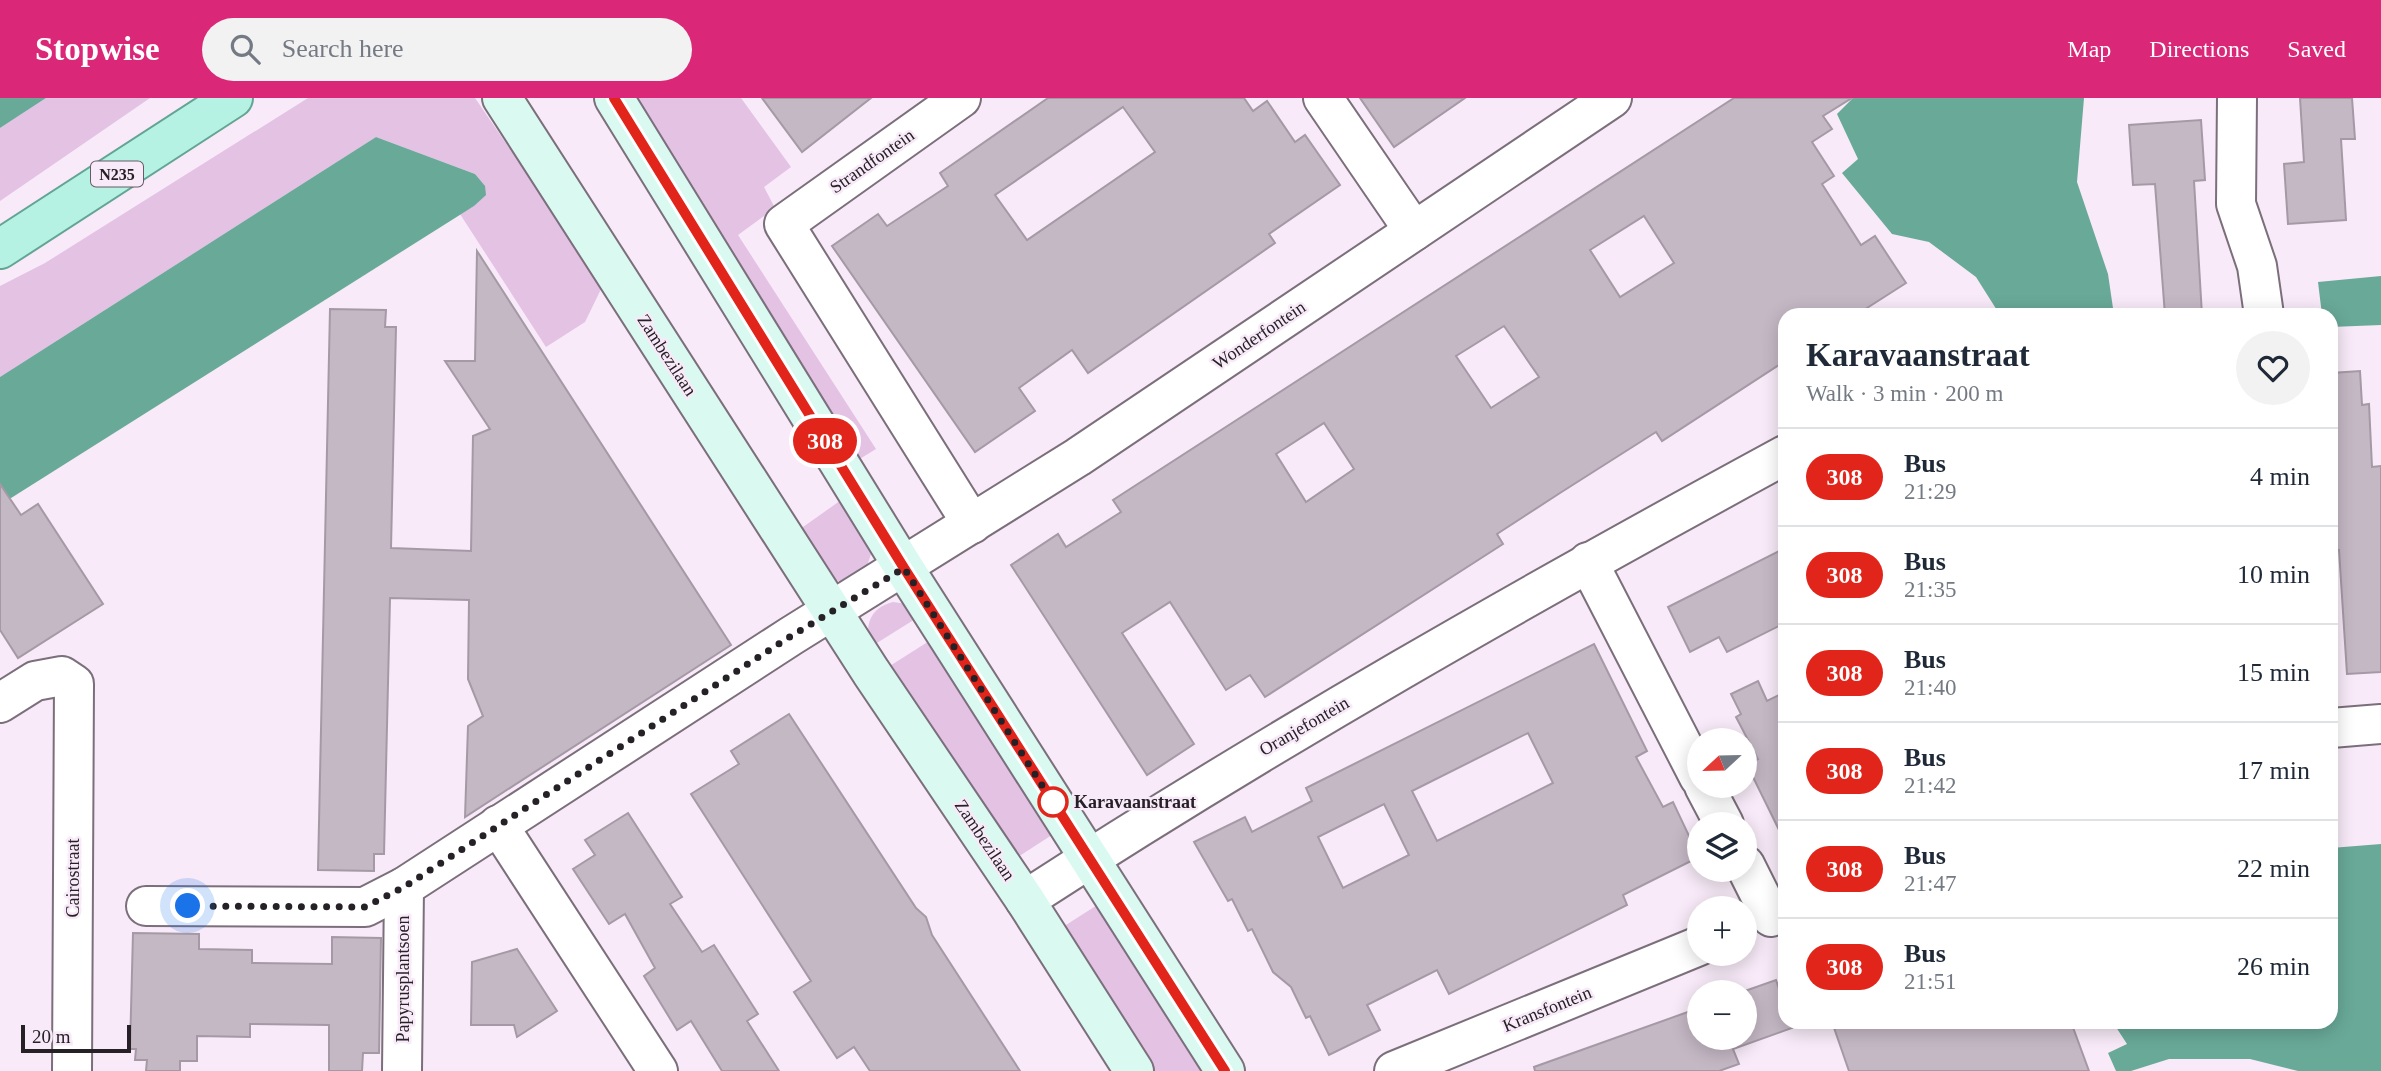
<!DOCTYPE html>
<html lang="en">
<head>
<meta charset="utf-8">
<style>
  :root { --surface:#fff; --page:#f2f2f3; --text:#1f2937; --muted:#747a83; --line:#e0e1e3; --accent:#db2777 }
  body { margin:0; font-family:"Times New Roman",serif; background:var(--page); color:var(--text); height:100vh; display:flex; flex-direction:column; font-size:26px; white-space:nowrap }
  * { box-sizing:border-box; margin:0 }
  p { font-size:23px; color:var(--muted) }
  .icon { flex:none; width:38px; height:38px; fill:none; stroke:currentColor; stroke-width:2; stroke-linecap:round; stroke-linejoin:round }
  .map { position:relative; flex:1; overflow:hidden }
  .panel { position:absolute; left:1778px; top:210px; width:560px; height:721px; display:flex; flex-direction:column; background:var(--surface); border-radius:21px; box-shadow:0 4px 18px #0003 }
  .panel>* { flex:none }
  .badge { padding:0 14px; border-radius:23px; font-size:24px; line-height:46px }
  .needle { width:46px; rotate:248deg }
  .fabs { position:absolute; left:1687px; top:630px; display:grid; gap:14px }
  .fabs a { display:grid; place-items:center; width:70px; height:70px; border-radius:50%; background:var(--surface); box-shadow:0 4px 18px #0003; font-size:35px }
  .scale { position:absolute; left:21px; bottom:18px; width:110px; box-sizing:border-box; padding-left:7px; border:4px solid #262126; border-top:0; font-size:19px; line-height:24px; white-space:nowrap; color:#262126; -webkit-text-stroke:5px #f8eaf8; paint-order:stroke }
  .you { position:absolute; width:35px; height:35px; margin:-18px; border:5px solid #fff; border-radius:50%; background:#1a73e8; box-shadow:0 0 0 10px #1a73e833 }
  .map>.badge { position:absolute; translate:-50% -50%; box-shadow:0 0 0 4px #fff }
  .round { display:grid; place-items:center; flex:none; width:74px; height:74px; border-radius:37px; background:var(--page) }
  .head { display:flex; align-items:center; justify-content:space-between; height:119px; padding:0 28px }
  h1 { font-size:33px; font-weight:600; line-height:52px }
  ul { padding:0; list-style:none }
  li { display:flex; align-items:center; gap:21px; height:98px; padding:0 28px; border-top:2px solid var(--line) }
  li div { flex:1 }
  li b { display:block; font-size:26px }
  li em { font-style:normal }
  li .badge { min-width:77px; font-weight:700; text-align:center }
  header { display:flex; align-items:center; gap:42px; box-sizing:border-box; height:98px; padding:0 35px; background:var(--accent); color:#fff }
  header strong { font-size:33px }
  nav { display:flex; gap:38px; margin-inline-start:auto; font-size:24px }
  .search { width:490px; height:63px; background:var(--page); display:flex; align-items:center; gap:18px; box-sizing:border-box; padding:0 24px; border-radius:38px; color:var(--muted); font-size:26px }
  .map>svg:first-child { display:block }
  .grass { fill:#e3c2e4 }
  .water { fill:#69a998 }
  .building { fill:#c5b8c5; stroke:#a699a6; stroke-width:2; fill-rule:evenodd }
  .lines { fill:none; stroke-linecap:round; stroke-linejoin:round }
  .street-casing { stroke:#7b6f7b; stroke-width:42 }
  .secondary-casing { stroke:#7b6f7b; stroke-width:42 }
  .primary-casing { stroke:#63a494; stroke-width:42 }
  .street { stroke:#fff; stroke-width:38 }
  .secondary { stroke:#daf9f1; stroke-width:38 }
  .primary { stroke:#b5f2e3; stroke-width:38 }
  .line-casing { stroke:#fff; stroke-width:16 }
  .line { stroke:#e1251b; stroke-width:10 }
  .walk { stroke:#262126; stroke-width:7; stroke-dasharray:0 12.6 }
  .stop-dot { fill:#fff; stroke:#e1251b; stroke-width:3.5 }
  .labels { text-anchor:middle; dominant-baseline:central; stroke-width:5; stroke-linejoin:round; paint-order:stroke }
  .shield { fill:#f8eaf8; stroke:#655d65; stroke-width:2 }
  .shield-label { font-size:16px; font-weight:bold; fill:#262126 }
  .street-label { font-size:18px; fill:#262126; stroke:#f8eaf8 }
  .stop-label { font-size:18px; font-weight:bold; fill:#262126; stroke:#f8eaf8; text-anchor:start }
</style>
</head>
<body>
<header>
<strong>Stopwise</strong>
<div class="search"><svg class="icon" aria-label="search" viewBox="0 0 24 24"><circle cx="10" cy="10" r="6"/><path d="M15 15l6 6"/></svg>Search here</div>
<nav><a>Map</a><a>Directions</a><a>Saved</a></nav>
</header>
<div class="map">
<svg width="2381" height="973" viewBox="0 0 2381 973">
  <rect width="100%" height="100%" fill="#f8eaf8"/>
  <g class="grass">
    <polygon points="46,0 150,0 0,103 0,30"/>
    <polygon points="308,0 475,0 603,187 585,224 546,249 460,116 474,108 482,86 475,76 376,39 0,279 0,188 45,165"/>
    <polygon points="631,0 741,0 791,69 764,89 775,110 738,137 876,351 853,365"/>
    <polygon points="844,400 872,453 867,468 842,484 832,481 796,434"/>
    <path d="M893 504 906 506 920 518 872 548C863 528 870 510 893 504Z"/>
    <polygon points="934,540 1058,733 1010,764 885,571"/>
    <polygon points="1102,804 1212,973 1146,973 1055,834"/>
  </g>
  <g class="water">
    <polygon points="0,0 46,0 0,30"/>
    <polygon points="1853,0 2084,0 2077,84 2108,176 2114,217 2000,217 1976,179 1929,144 1892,136 1842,75 1858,61 1837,16"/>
    <polygon points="376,39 475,76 485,88 486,97 474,108 0,407 0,279"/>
    <polygon points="2381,178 2381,227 2331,229 2331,217 2322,217 2318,184"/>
    <polygon points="2381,746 2381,973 2298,973 2250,961 2169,961 2131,973 2116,973 2108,955 2127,946 2114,926 2103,924 2331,924 2331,750"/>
  </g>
  <g class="building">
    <polygon points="762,0 871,0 802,54"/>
    <path d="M1048 0H1244L1253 13 1267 3 1295 44 1305 37 1340 87 1269 136 1275 145 1088 275 1072 252 1019 290 1035 313 975 354 832 148 878 116 887 128 948 88 940 75ZM1123 9 1155 54 1027 142 995 97Z"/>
    <polygon points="1360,0 1465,0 1394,49"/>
    <path d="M1734 0H1852L1823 18 1832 31 1812 44 1834 78 1822 86 1861 147 1875 138 1906 185 1856 217H1785V263L1662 343 1656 334 1560 395 1497 436 1503 446 1265 599 1250 577 1226 592 1170 504 1122 535 1194 646 1147 677 1011 467 1058 436 1066 449 1121 414 1113 402ZM1644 118 1674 165 1620 199 1590 152ZM1504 228 1539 279 1491 310 1456 258ZM1324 325 1354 371 1306 404 1276 356Z"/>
    <polygon points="2300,0 2352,0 2355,41 2341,41 2346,122 2288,126 2284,66 2304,64"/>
    <polygon points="2201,22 2205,82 2194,83 2202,217 2165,217 2155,86 2133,87 2129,27"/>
    <polygon points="477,153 731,547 465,719 468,628 483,618 468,581 469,502 390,500 384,756 374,756 374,773 318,772 330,211 386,212 385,229 396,229 391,450 471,453 473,338 490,331 445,263 475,263"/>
    <polygon points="2360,273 2362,307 2369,306 2372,369 2381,368 2381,574 2347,576 2339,452 2331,452 2331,275"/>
    <polygon points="0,386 21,417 38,406 103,506 18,560 0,532"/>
    <polygon points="1785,450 1785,525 1727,554 1719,539 1690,554 1668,509"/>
    <path d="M1594 546 1647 653 1636 659 1663 709 1673 704 1699 759 1623 797 1627 807 1449 896 1437 872 1367 907 1380 932 1329 957 1310 918 1306 920 1291 889 1273 874 1252 831 1248 833 1232 801 1228 803 1194 744 1245 719 1252 734 1312 703 1306 690ZM1528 635 1553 685 1437 743 1412 693ZM1384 706 1409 757 1343 790 1318 739Z"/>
    <polygon points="1758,583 1767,603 1785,594 1785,744 1747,667 1758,661 1736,619 1741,616 1731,596"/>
    <polygon points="789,616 916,810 926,819 932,837 1020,973 870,973 854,949 837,960 794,894 811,883 691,696 739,666 731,653"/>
    <polygon points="628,715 682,799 670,806 702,854 714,847 758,916 747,923 779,973 722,973 691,923 677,932 644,878 655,870 625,816 609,826 573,771 595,757 585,742"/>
    <polygon points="133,835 199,836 199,851 252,852 252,865 332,866 332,839 381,840 379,955 363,955 362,973 329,973 329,927 250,926 250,939 197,938 197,963 180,963 180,973 146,973 147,962 135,962 136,951 130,951"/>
    <polygon points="517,851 557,913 517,939 514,927 471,927 472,864"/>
    <polygon points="1776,882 1785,909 1785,924 1790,924 1792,930 1733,951 1739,966 1719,973 1535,973 1534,969 1699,910 1699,940 1745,940 1745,894 1742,894"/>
    <polygon points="1832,924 2071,924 2089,973 1849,973"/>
  </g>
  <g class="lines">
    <defs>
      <g id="street">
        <polyline points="961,0 784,126 972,426"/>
        <polyline points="1323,0 1414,133"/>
        <polyline points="2237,0 2236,106 2257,168 2264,217"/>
        <polyline points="1588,464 1699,679"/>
        <polyline points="0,605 35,583 62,578 74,586 72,973"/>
        <polyline points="2331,630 2381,626"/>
        <polyline points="1704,688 1724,726"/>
        <polyline points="498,727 658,973"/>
        <polyline points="1745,767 1771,819"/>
        <path d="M1025 802C1272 642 1527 497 1785 357"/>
        <polyline points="146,808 365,809 404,789 791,538 1078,359 1612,0"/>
        <polyline points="402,973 404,789"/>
        <polyline points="1394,973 1699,848"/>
      </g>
      <g id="secondary">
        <polyline points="502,0 871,574 1025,802 1134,973"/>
        <polyline points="614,0 904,470 1225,973"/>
      </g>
      <polyline id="primary" points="0,151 233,0"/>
    </defs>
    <use href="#street" class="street-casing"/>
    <use href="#secondary" class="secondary-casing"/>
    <use href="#primary" class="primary-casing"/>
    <use href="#street" class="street"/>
    <use href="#secondary" class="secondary"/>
    <use href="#primary" class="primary"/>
  </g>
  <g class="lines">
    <defs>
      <polyline id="line" points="614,0 904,470 1225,973"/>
    </defs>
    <use href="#line" class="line-casing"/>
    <use href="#line" class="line"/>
    <polyline class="walk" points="188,808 365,809 404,789 791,538 904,470 1059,714 1053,704"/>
  </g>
  <circle class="stop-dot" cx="1053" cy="704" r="14"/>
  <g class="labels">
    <rect class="shield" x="91" y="63.5" width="52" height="25" rx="5"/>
    <g class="shield-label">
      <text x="117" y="76">N235</text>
    </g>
    <g class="street-label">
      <text transform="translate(872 63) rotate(-35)">Strandfontein</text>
      <text transform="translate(1259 237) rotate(-34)">Wonderfontein</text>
      <text transform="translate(667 257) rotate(57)">Zambezilaan</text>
      <text transform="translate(1304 628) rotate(-30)">Oranjefontein</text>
      <text transform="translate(985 742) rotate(56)">Zambezilaan</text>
      <text transform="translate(73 780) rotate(-90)">Cairostraat</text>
      <text transform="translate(403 881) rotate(-90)">Papyrusplantsoen</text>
      <text transform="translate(1547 911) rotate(-22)">Kransfontein</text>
    </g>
    <g class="stop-label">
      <text x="1074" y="704">Karavaanstraat</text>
    </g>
  </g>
</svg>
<div class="fabs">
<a><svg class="needle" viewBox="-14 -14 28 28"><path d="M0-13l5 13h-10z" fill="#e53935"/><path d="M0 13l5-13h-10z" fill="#747a83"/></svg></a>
<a><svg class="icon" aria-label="layers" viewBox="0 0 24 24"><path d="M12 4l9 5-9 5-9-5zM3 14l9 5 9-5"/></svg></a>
<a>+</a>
<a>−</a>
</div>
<div class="scale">20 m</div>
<div class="you" style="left:188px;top:808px"></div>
<b class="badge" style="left:825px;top:343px;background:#e1251b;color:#fff">308</b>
<section class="panel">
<div class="head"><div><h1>Karavaanstraat</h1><p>Walk · 3 min · 200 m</p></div><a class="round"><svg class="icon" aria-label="heart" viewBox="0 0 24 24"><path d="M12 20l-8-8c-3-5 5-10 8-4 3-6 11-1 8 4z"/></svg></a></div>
<ul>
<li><span class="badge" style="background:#e1251b;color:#fff">308</span><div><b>Bus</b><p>21:29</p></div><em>4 min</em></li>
<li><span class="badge" style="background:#e1251b;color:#fff">308</span><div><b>Bus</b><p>21:35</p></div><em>10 min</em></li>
<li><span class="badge" style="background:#e1251b;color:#fff">308</span><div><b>Bus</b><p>21:40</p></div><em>15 min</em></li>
<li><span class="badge" style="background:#e1251b;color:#fff">308</span><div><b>Bus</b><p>21:42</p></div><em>17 min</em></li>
<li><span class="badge" style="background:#e1251b;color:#fff">308</span><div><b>Bus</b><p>21:47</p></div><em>22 min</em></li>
<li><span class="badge" style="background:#e1251b;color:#fff">308</span><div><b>Bus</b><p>21:51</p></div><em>26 min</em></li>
</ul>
</section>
</div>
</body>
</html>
